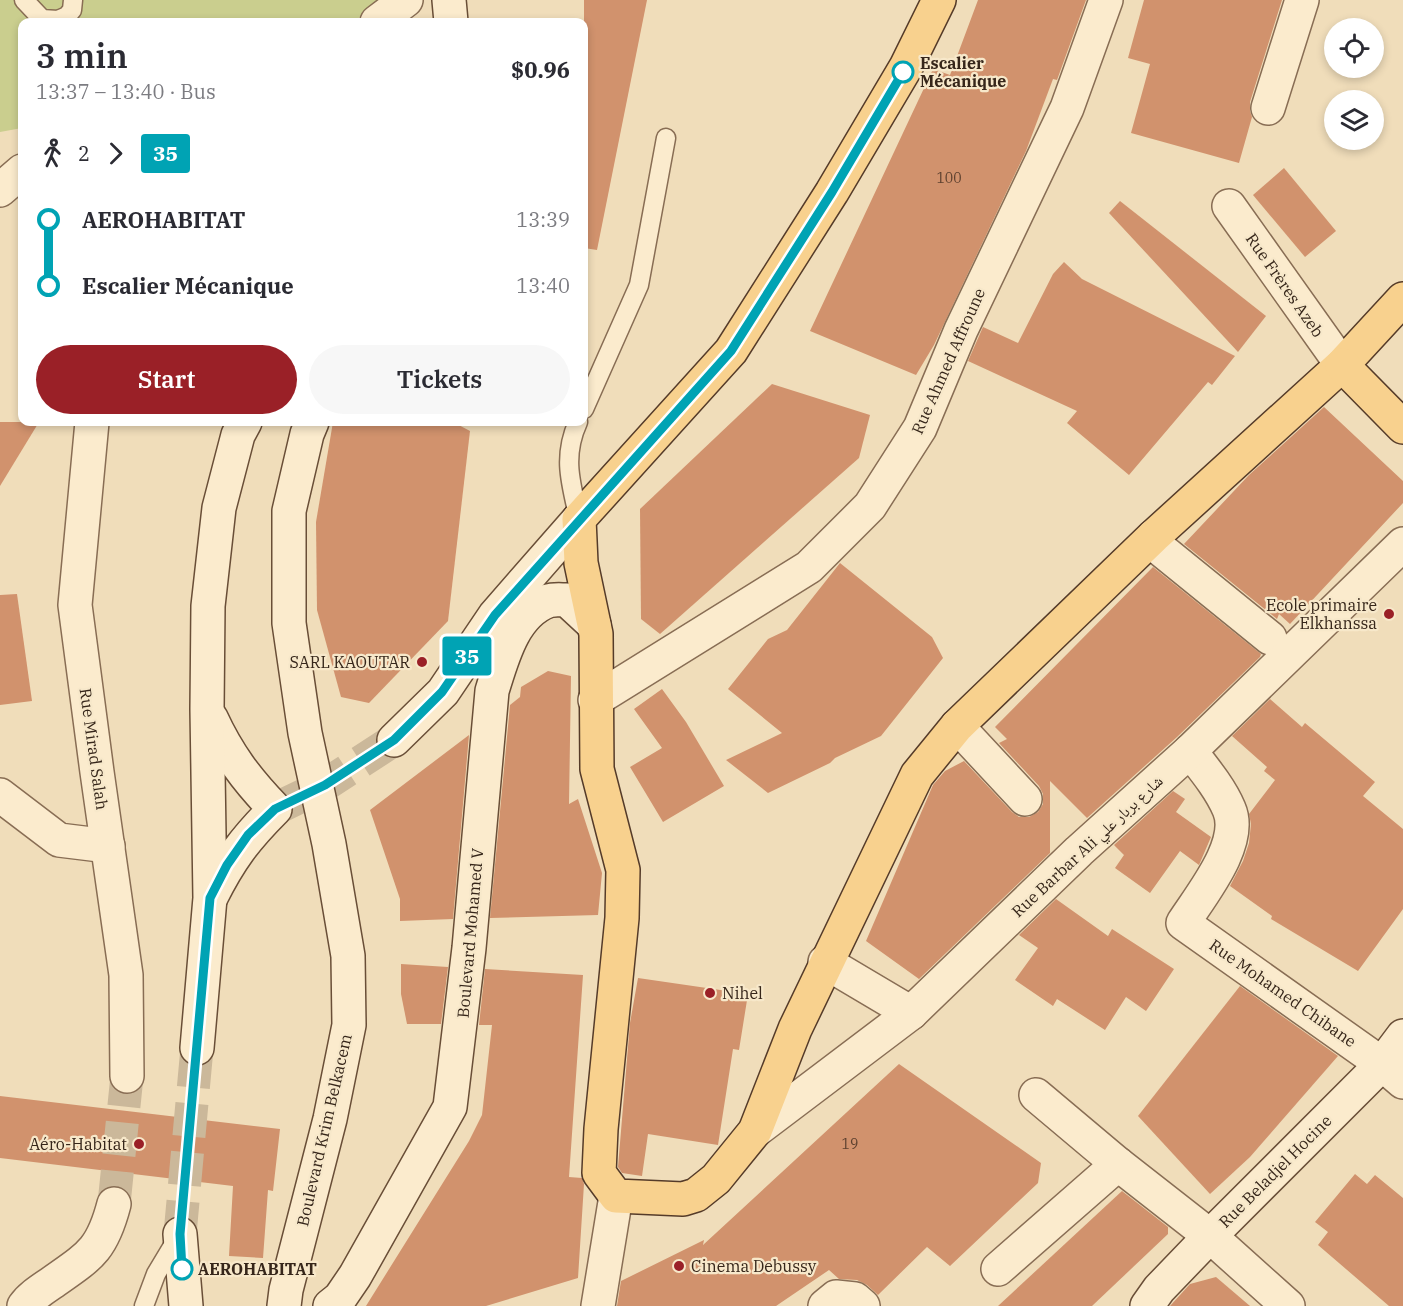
<!DOCTYPE html>
<html lang="en">
<head>
<meta charset="utf-8">
<style>
  :root { --surface:#fff; --page:#f7f7f7; --text:#2b2b33; --muted:#7c7c81; --accent:#9a2027 }
  body { margin:0; font-family:"IBM Plex Serif","Noto Naskh Arabic",serif; background:var(--page); color:var(--text); height:100vh; display:flex; flex-direction:column; font-size:22px; white-space:nowrap }
  * { box-sizing:border-box; margin:0 }
  p { font-size:20px; color:var(--muted) }
  .icon { flex:none; width:33px; height:33px; fill:none; stroke:currentColor; stroke-width:2; stroke-linecap:round; stroke-linejoin:round }
  .map { position:relative; flex:1; overflow:hidden }
  .side { position:absolute; left:18px; top:18px; width:570px; height:408px; display:flex; flex-direction:column; background:var(--surface); border-radius:12px; box-shadow:0 3px 9px #0003 }
  .side>* { flex:none }
  .badge { padding:0 12px; border-radius:4px; font-size:21px; line-height:39px }
  .tools { position:absolute; left:1324px; top:18px; display:grid; gap:12px }
  .tools a { display:grid; place-items:center; width:60px; height:60px; border-radius:50%; background:var(--surface); box-shadow:0 3px 9px #0003; font-size:30px }
  .map>.badge { position:absolute; translate:-50% -50%; box-shadow:0 0 0 3px #fff }
  .legs { display:flex; align-items:center; gap:9px; height:66px; padding:0 18px; font-size:20px }
  .legs p { margin-inline-start:auto }
  .headline { display:flex; align-items:center; justify-content:space-between; height:102px; padding:0 18px }
  h1 { font-size:33px; font-weight:600; line-height:45px }
  .primary-button { display:flex; gap:12px; margin-top:auto; padding:12px 18px }
  .primary-button a { flex:1; height:69px; border-radius:36px; background:var(--accent); color:#fff; font-size:24px; font-weight:600; line-height:69px; text-align:center }
  .primary-button a+a { background:var(--page); color:var(--text) }
  ul { padding:0 18px; list-style:none }
  li { display:flex; align-items:center; gap:21px; height:66px; font-size:22px }
  li i { display:grid; place-items:center; width:9px; height:100%; margin:0 8px; background:currentColor }
  li i::after { content:''; width:15px; height:15px; margin:-8px; border:4px solid; border-radius:50%; background:var(--surface) }
  li p { margin-inline-start:auto }
  li:first-child i { background:linear-gradient(#0000 50%,currentColor 0) }
  li:last-child i { background:linear-gradient(currentColor 50%,#0000 0) }
  .map>svg:first-child { display:block }
  .green { fill:#cace8e }
  .building { fill:#d1926d }
  .lines { fill:none; stroke-linecap:round; stroke-linejoin:round }
  .street-tunnel { stroke:#cbb89a; stroke-width:33; stroke-dasharray:33 16; stroke-linecap:butt }
  .secondary-tunnel { stroke:#cbb89a; stroke-width:33; stroke-dasharray:33 16; stroke-linecap:butt }
  .lane-casing { stroke:#886d54; stroke-width:21 }
  .street-casing { stroke:#886d54; stroke-width:36 }
  .secondary-casing { stroke:#694e37; stroke-width:36 }
  .primary-casing { stroke:#553b29; stroke-width:36 }
  .lane { stroke:#fbebcd; stroke-width:18 }
  .street { stroke:#fbebcd; stroke-width:33 }
  .secondary { stroke:#fbebcd; stroke-width:33 }
  .primary { stroke:#f8d18e; stroke-width:33 }
  .line-1-casing { stroke:#fff; stroke-width:14 }
  .line-1 { stroke:#00a3b4; stroke-width:9 }
  .stop-1-dot { fill:#fff; stroke:#00a3b4; stroke-width:3 }
  .poi-dot { fill:#9a2027; stroke:#f7e8ca; stroke-width:2 }
  .labels { text-anchor:middle; dominant-baseline:central; stroke-width:4.5; stroke-linejoin:round; paint-order:stroke }
  .number-label { font-size:14px; fill:#5d412f }
  .stop-label { font-size:16px; font-weight:bold; fill:#36261a; stroke:#f7e8ca; text-anchor:start }
  .street-label { font-size:16px; fill:#36261a; stroke:#f7e8ca }
  .poi-label { font-size:16px; fill:#36261a; stroke:#f7e8ca; text-anchor:end }
</style>
</head>
<body>
<div class="map">
<svg width="1403" height="1306" viewBox="0 0 1403 1306">
  <rect width="100%" height="100%" fill="#f0ddba"/>
  <polygon class="green" points="0,0 377,0 378,6 352,22 22,22 22,128 0,132"/>
  <g class="building">
    <polygon points="584,0 647,0 597,250 584,248"/>
    <polygon points="978,0 1086,0 1057,80 1053,79 1026,151 934,345 916,375 810,331 933,69 950,75"/>
    <polygon points="1144,0 1282,0 1250,102 1250,111 1252,117 1239,163 1131,133 1150,64 1128,58"/>
    <polygon points="1284,168 1336,231 1305,257 1253,195"/>
    <polygon points="1120,201 1266,316 1238,352 1109,213"/>
    <polygon points="1064,262 1082,279 1235,356 1212,385 1208,382 1129,475 1067,423 1077,411 968,361 983,327 1018,343 1053,274"/>
    <polygon points="772,384 870,415 859,458 660,634 641,619 640,509"/>
    <polygon points="1324,407 1403,481 1403,503 1290,624 1279,614 1277,619 1184,544 1249,475"/>
    <polygon points="0,422 39,422 0,486"/>
    <polygon points="333,422 453,422 470,431 448,621 369,703 341,697 317,610 316,522"/>
    <polygon points="840,563 932,637 943,658 881,736 835,758 830,763 768,793 726,760 782,733 728,689 768,639 787,630"/>
    <polygon points="1153,567 1261,654 1260,657 1177,737 1087,818 1050,781 1050,853 919,979 866,941 933,785 945,771 964,761 1012,812 1019,817 1029,817 1038,812 1043,804 1043,794 1039,786 999,743 1007,739 995,727"/>
    <polygon points="17,594 32,701 0,705 0,595"/>
    <polygon points="548,671 571,676 569,804 578,799 602,873 598,915 490,918 510,705 520,697 521,687"/>
    <polygon points="662,689 686,722 724,786 663,822 630,767 662,748 634,709"/>
    <polygon points="1270,699 1302,727 1305,723 1375,782 1363,796 1403,829 1403,909 1358,971 1271,919 1272,916 1230,886 1243,861 1249,843 1251,824 1249,814 1275,780 1264,771 1267,767 1232,736"/>
    <polygon points="469,735 453,919 400,921 400,899 370,810"/>
    <polygon points="1173,791 1185,799 1176,812 1211,837 1199,865 1180,851 1150,893 1115,868 1124,855 1114,845"/>
    <polygon points="1056,899 1108,936 1112,929 1174,969 1146,1011 1126,997 1105,1030 1057,999 1053,1006 1015,980 1038,948 1019,935"/>
    <polygon points="401,964 448,967 441,1024 407,1024 401,994"/>
    <polygon points="485,969 583,975 569,1177 582,1178 584,1184 578,1278 486,1306 366,1306 469,1141 482,1115 492,1025 479,1025"/>
    <polygon points="638,978 748,994 739,1050 733,1049 718,1145 648,1134 642,1176 622,1173 618,1167 630,1023"/>
    <polygon points="1240,986 1338,1056 1250,1157 1210,1194 1138,1116"/>
    <polygon points="899,1064 1041,1163 1038,1183 950,1266 927,1247 878,1295 867,1285 857,1280 839,1279 829,1270 776,1306 617,1306 621,1281 704,1240 703,1245"/>
    <polygon points="0,1096 280,1129 273,1191 268,1190 263,1258 229,1256 233,1186 0,1158"/>
    <polygon points="1355,1174 1367,1184 1375,1175 1403,1198 1403,1306 1389,1306 1318,1245 1328,1232 1315,1222"/>
    <polygon points="1122,1191 1168,1227 1168,1234 1092,1306 998,1306"/>
    <polygon points="1216,1277 1250,1306 1170,1306 1190,1284"/>
  </g>
  <g class="lines">
    <polyline class="street-tunnel" points="114,1204 127,1076"/>
    <g class="secondary-tunnel">
      <polyline points="275,809 325,785 394,740"/>
      <polyline points="180,1234 197,1048"/>
    </g>
    <defs>
      <g id="lane">
        <polyline points="24,0 42,19 58,20 67,16 72,10 73,0"/>
        <polyline points="584,409 639,285 666,138"/>
        <path d="M578 422C562 457 571 484 579 519"/>
        <polyline points="144,1306 156,1274 177,1239"/>
      </g>
      <g id="street">
        <polyline points="377,22 406,0"/>
        <polyline points="1268,108 1302,0"/>
        <polyline points="0,190 22,171"/>
        <polyline points="1229,206 1342,365"/>
        <polyline points="92,422 75,605 97,772 126,975 127,1076"/>
        <polyline points="1154,536 1159,548 1270,638"/>
        <polyline points="595,700 809,567 870,506 920,428 961,330 1067,108 1106,0"/>
        <polyline points="957,726 1025,799"/>
        <path d="M1190 751C1204 769 1220 788 1229 809 1244 843 1201 895 1183 923L1382 1064 1403 1082"/>
        <polyline points="0,795 59,840 108,846"/>
        <polyline points="825,962 911,1013"/>
        <polyline points="1036,1095 1118,1164 1210,1236 1288,1306"/>
        <polyline points="755,1131 911,1013 1079,851 1190,751 1403,544"/>
        <polyline points="998,1269 1118,1164"/>
        <path d="M24 1306C31 1296 43 1289 53 1282 90 1256 102 1250 114 1204"/>
        <polyline points="598,1306 616,1196"/>
        <polyline points="825,1306 836,1297 855,1299 863,1306"/>
      </g>
      <g id="secondary">
        <polyline points="449,0 451,22"/>
        <polyline points="394,740 443,692 495,615 579,519"/>
        <path d="M211 897C230 859 245 839 275 809 247 780 228 755 211 718"/>
        <polyline points="197,1048 210,898 207,709 208,606 219,508 238,435 245,422"/>
        <polyline points="180,1234 186,1306"/>
        <polyline points="284,1306 286,1290 330,1119 349,1025 348,956 329,844 305,733 289,623 289,511 307,434 312,422"/>
        <path d="M330 1306 340 1298 355 1276 450 1107 469 948 492 691C502 659 513 614 548 601 554 599 561 600 567 600L594 625"/>
        <polyline points="1147,1306 1159,1289 1210,1236 1382,1064 1403,1036"/>
      </g>
      <g id="primary">
        <polyline points="939,0 906,67 832,192 731,351 579,519 581,563 596,634 597,769 623,870 622,918 601,1129 599,1173 616,1196 683,1199 696,1195 716,1179 755,1131 795,1029 917,775 957,726 1154,536 1342,365 1403,299"/>
        <polyline points="1342,365 1403,427"/>
      </g>
    </defs>
    <use href="#lane" class="lane-casing"/>
    <use href="#street" class="street-casing"/>
    <use href="#secondary" class="secondary-casing"/>
    <use href="#primary" class="primary-casing"/>
    <use href="#lane" class="lane"/>
    <use href="#street" class="street"/>
    <use href="#secondary" class="secondary"/>
    <use href="#primary" class="primary"/>
  </g>
  <g class="lines">
    <defs>
      <polyline id="line-1" points="182,1269 180,1234 210,898 227,865 248,835 275,809 325,785 394,740 442,692 495,615 731,351 832,192 903,72"/>
    </defs>
    <use href="#line-1" class="line-1-casing"/>
    <use href="#line-1" class="line-1"/>
  </g>
  <g class="stop-1-dot">
    <circle cx="903" cy="72" r="10"/>
    <circle cx="182" cy="1269" r="10"/>
  </g>
  <g class="poi-dot">
    <circle cx="1389" cy="614" r="6"/>
    <circle cx="422" cy="662" r="6"/>
    <circle cx="710" cy="993" r="6"/>
    <circle cx="139" cy="1144" r="6"/>
    <circle cx="679" cy="1266" r="6"/>
  </g>
  <g class="labels">
    <g class="number-label">
      <text x="949" y="178">100</text>
      <text x="850" y="1144">19</text>
    </g>
    <g class="stop-label">
      <text x="920" y="63">Escalier<tspan x="920" dy="18">Mécanique</tspan></text>
      <text x="198" y="1269">AEROHABITAT</text>
    </g>
    <g class="street-label">
      <text transform="translate(1285 285) rotate(55)">Rue Frères Azeb</text>
      <text transform="translate(948 361) rotate(-66)">Rue Ahmed Affroune</text>
      <text transform="translate(94 749) rotate(82)">Rue Mirad Salah</text>
      <text transform="translate(1087 846) rotate(-43)">Rue Barbar Ali شارع بربار علي</text>
      <text transform="translate(470 933) rotate(-85)">Boulevard Mohamed V</text>
      <text transform="translate(1283 993) rotate(35)">Rue Mohamed Chibane</text>
      <text transform="translate(324 1130) rotate(-77)">Boulevard Krim Belkacem</text>
      <text transform="translate(1275 1171) rotate(-45)">Rue Beladjel Hocine</text>
    </g>
    <g class="poi-label">
      <text x="1377" y="605">Ecole primaire<tspan x="1377" dy="18">Elkhanssa</tspan></text>
      <text x="410" y="662">SARL KAOUTAR</text>
      <text x="722" y="993" text-anchor="start">Nihel</text>
      <text x="127" y="1144">Aéro-Habitat</text>
      <text x="691" y="1266" text-anchor="start">Cinema Debussy</text>
    </g>
  </g>
</svg>
<div class="tools">
<a><svg class="icon" aria-label="locate" viewBox="0 0 24 24"><circle cx="12" cy="12" r="6"/><path d="M12 2v4M12 18v4M2 12h4M18 12h4"/></svg></a>
<a><svg class="icon" aria-label="layers" viewBox="0 0 24 24"><path d="M12 4l9 5-9 5-9-5zM3 14l9 5 9-5"/></svg></a>
</div>
<b class="badge" style="left:467px;top:656px;background:#00a3b4;color:#fff">35</b>
<section class="side">
<div class="headline"><div><h1>3 min</h1><p>13:37 – 13:40 · Bus</p></div><b>$0.96</b></div>
<div class="legs"><svg class="icon" aria-label="walk" viewBox="0 0 24 24"><circle cx="13" cy="4" r="2"/><path d="M13 8l-2 6 4 7M11 14l-3 7M7 12l3-4h3l4 4"/></svg>2<svg class="icon" aria-label="forward" viewBox="0 0 24 24"><path d="M9 5l7 7-7 7"/></svg><b class="badge" style="background:#00a3b4;color:#fff">35</b></div>
<ul>
<li><i style="color:#00a3b4"></i><b>AEROHABITAT</b><p>13:39</p></li>
<li><i style="color:#00a3b4"></i><b>Escalier Mécanique</b><p>13:40</p></li>
</ul>
<div class="primary-button"><a>Start</a><a>Tickets</a></div>
</section>
</div>
</body>
</html>
